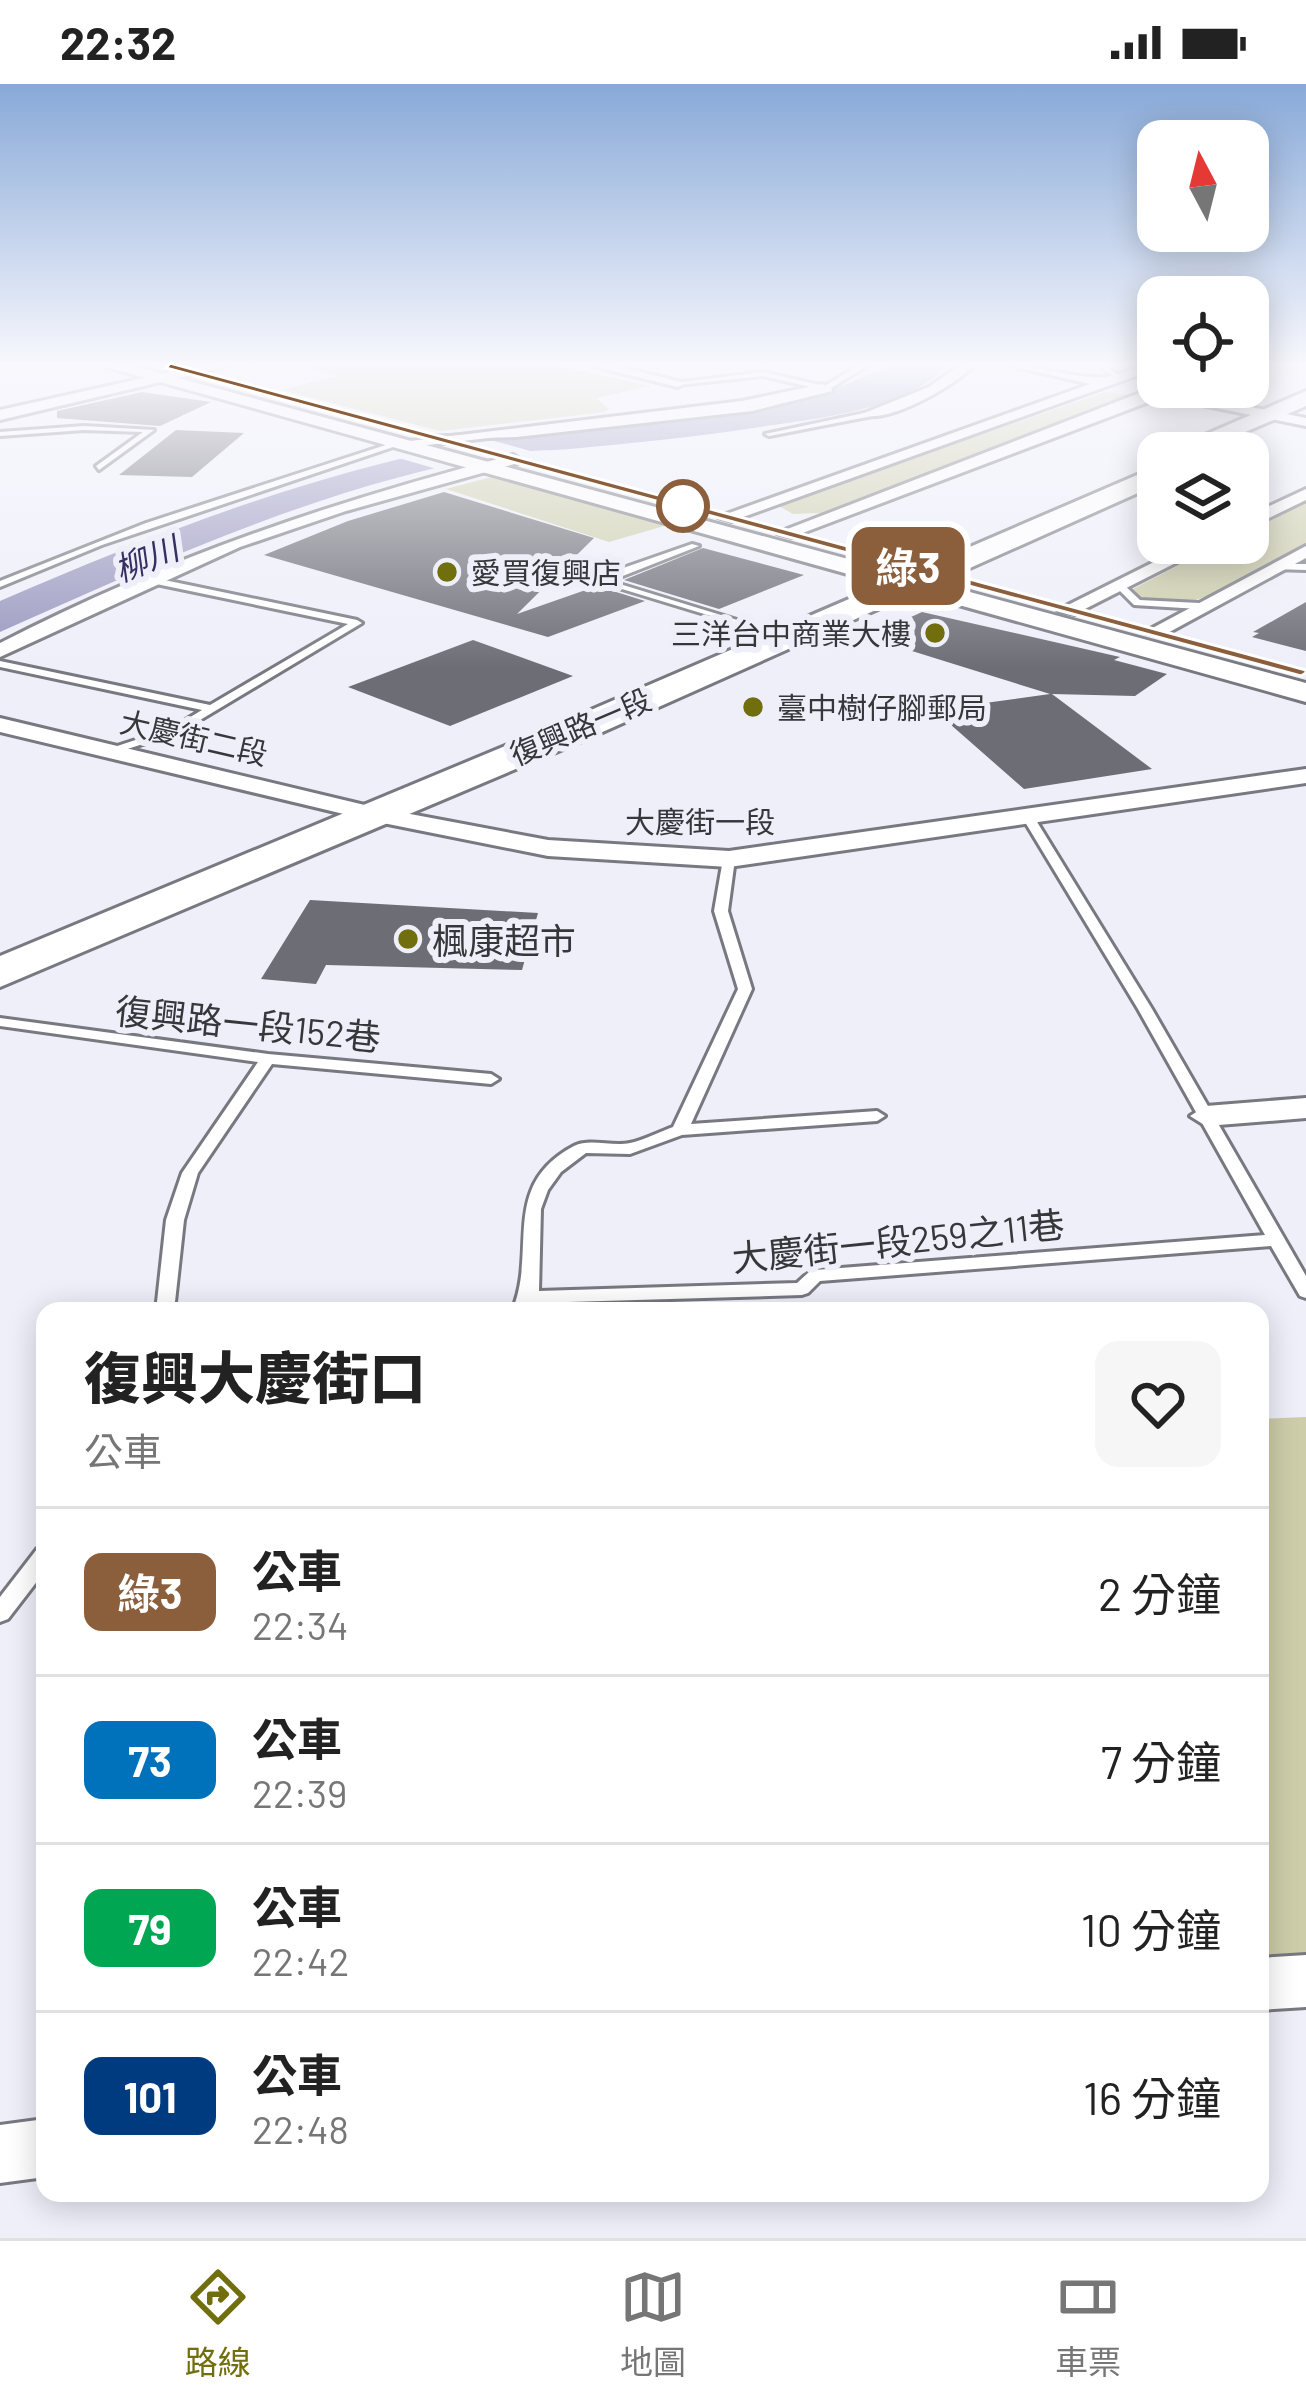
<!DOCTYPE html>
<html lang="zh-TW">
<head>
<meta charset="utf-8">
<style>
  :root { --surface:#fff; --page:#f6f6f6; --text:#222; --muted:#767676; --line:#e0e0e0; --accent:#716e0e }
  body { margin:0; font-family:Barlow,"Noto Sans TC",sans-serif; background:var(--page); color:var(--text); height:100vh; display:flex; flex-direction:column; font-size:45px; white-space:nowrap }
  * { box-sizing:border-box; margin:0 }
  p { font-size:39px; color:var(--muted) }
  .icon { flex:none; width:66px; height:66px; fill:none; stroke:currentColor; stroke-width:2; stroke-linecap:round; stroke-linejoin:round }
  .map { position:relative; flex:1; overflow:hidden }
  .panel { position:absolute; left:36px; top:1218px; width:1233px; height:900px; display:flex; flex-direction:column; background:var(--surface); border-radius:24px; box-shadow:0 6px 30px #0003 }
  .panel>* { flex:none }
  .badge { padding:0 24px; border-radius:18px; font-size:42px; line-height:78px }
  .needle { width:78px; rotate:353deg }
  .tools { position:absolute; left:1137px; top:36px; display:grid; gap:24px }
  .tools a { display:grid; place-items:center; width:132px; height:132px; border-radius:24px; background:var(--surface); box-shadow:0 6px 30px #0003; font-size:60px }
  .map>.badge { position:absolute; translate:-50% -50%; box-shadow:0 0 0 6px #fff }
  .round { display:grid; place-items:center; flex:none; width:126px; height:126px; border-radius:24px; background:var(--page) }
  .overview { display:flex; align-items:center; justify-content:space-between; height:204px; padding:0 48px }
  h1 { font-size:57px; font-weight:800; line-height:90px }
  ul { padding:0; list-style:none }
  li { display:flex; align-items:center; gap:36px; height:168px; padding:0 48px; border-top:3px solid var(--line) }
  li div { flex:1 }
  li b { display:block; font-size:45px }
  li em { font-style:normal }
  li .badge { min-width:132px; font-weight:700; text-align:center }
  .status { display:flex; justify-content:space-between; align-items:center; height:84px; padding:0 60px; background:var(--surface); direction:ltr }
  .status svg { height:33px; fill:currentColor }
  .tabs { display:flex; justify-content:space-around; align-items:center; height:168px; border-top:3px solid var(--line); background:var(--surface); font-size:33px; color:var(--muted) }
  .tabs a { display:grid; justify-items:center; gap:6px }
  .tabs .selected { color:var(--accent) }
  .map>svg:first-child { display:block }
  .green { fill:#cdcda9 }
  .water { fill:#9998bf }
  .pier { fill:#efeffa }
  .building { fill:#6d6d76 }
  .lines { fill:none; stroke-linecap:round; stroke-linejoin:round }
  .service-casing { stroke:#787881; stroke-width:6 }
  .minor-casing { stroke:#787881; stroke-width:6 }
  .tertiary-casing { stroke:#787881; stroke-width:6 }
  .secondary-casing { stroke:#787881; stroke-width:6 }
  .primary-casing { stroke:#787881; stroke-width:6 }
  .service { fill:#fff; fill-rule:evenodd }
  .minor { fill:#fff; fill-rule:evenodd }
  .tertiary { fill:#fff; fill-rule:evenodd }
  .secondary { fill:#fff; fill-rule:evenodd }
  .primary { fill:#fff; fill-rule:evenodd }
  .line { fill:#8b5e3c; stroke:#fff; stroke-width:3 }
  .stop-dot { fill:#fff; stroke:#8b5e3c; stroke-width:6 }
  .poi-dot { fill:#716e0e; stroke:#efeffa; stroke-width:4.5 }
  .labels { text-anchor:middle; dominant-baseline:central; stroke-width:12; stroke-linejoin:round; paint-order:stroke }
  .far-poi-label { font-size:30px; fill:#37373b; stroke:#efeffa; text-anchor:start }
  .far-street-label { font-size:30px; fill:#37373b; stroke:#efeffa }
  .far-water-label { font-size:33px; font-style:italic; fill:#352f62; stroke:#efeffa }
  .poi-label { font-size:36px; fill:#37373b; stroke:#efeffa; text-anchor:start }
  .street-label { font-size:36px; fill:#37373b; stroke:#efeffa }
</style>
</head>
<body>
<div class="status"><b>22:32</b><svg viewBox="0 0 49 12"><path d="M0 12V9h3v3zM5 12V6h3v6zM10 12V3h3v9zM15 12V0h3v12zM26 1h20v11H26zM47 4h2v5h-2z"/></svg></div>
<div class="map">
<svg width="1306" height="2154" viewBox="0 0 1306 2154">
  <rect width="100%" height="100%" fill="#efeffa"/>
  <g class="green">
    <polygon points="304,282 561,282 650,302 596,314 609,325 605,328 440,347 282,306 337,292"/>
    <polygon points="1105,308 1134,312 821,429 793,430 777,421"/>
    <polygon points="495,392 671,440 609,458 446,405"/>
    <path d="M1306 417V459C1263 482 1175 549 1131 506L1221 459H1248V446Z"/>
    <polygon points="1306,1333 1306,1894 1260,1900 1260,1335"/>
  </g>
  <path class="water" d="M886 282H948C903 327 819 334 760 343 697 353 633 359 570 365 546 367 521 366 497 371 324 402 159 477 0 548V517C146 454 293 396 449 364 593 335 752 352 886 282Z"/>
  <polygon class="pier" points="483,354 538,369 440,386 392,372"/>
  <g class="building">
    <polygon points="142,308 211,318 160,342 57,334 57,327"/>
    <polygon points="176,346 244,349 192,393 119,391"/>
    <polygon points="444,408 594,454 517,530 597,502 645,517 548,553 264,471 348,437"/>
    <polygon points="703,464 804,491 719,525 624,496"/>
    <polygon points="1306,518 1306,567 1252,553 1259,549 1253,548"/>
    <polygon points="922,528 1120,573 1114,576 1167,590 1135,612 1052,610 1152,685 1024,705 934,626 1050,610 867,553"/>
    <polygon points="473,556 573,592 450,642 348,603"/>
    <polygon points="310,816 538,829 522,886 326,881 316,900 261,895"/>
  </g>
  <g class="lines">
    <defs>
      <g id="service">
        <polygon points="859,282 867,282 831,304 832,307 752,327 516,353 429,355 425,353 516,349 752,323 812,309 819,305 763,292 678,301 675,299 763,288 824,302"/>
        <polygon points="1100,282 1107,282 1122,294 1117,295"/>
        <polygon points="869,328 872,332 769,352 765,350"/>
        <polygon points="84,342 154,346 99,386 96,382 143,348 84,346 0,352 0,348"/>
        <polygon points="398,357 405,359 102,461 0,503 0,497 146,439"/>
        <polygon points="692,460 699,462 610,497 760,543 760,547 599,498 606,490"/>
        <polygon points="1276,480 1306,480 1306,486 1273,485 1273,481"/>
        <polygon points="145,492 357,536 362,539 180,648 112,670 106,667 108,665 172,644 202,626 0,583 0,577 210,621 348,540 142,497 140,495"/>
        <polygon points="1117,500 1123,500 1140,516 1199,519 1204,522 1199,525 1134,521 1117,504"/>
        <path d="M1028 729 1034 733 1152 925 1306 1192V1214L1300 1212 1271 1162 820 1197 808 1209 802 1211 534 1219 530 1227H512C538 1166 499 1102 574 1062 590 1054 612 1063 630 1059 644 1056 659 1048 673 1043L738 905 714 827 723 775 729 771 735 775 728 827 752 905 691 1040 877 1027 885 1032 877 1037 682 1051 630 1070 586 1069 561 1088 548 1106 541 1125 539 1207 797 1199 809 1188 815 1186 1265 1151 1138 925 1022 733Z"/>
        <polygon points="0,934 268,970 491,990 499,995 491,1000 272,980 198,1089 184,1136 174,1227 156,1227 166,1136 182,1089 258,978 0,942"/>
        <polygon points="45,1463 45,1487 8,1535 0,1538 0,1513 37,1465"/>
      </g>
      <g id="minor">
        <polygon points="592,282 617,282 685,299 678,303"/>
        <path d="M959 282H973C956 301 885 342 862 330L929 303Z"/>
        <path d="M1012 282C1040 282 1087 298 1111 292 1129 288 1142 280 1158 284L732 437 718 433 1090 300Z"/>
        <polygon points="823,300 828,307 742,325 401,364 393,359 742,317"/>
        <polygon points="1184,303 1176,308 1306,334 1306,342 1162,313 792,453 777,449 1150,305"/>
        <path d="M513 371 521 376 518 379 346 427 240 463 0 573V559C165 474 334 417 513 371Z"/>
        <polygon points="1306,405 1306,416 1248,444 1248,432"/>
        <polygon points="1192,459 1215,459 1075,530 1058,526"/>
        <polygon points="1306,462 1306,474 1162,552 1145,548"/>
        <polygon points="0,634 373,723 548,756 729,767 1306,685 1306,699 729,783 548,772 373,737 0,648"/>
        <polygon points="1306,1014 1306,1034 1206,1042 1190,1032 1206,1022"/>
        <polygon points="1306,1871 1306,1923 1260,1926 1260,1874"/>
        <polygon points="45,2035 45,2093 0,2099 0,2041"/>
      </g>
      <polygon id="tertiary" points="197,282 228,282 0,336 0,326"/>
      <polygon id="secondary" points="103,282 134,282 1306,599 1306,618"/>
      <g id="primary">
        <polygon points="1306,307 1306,322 1196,369 1163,369"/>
        <polygon points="1158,382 1158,400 589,654 0,903 0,872 563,638"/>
      </g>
    </defs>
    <use href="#service" class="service-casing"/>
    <use href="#minor" class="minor-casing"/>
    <use href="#tertiary" class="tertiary-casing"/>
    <use href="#secondary" class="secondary-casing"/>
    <use href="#primary" class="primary-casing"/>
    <use href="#service" class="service"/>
    <use href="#minor" class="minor"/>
    <use href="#tertiary" class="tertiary"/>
    <use href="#secondary" class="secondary"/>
    <use href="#primary" class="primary"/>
  </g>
  <linearGradient id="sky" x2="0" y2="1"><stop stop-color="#88a9d8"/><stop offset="0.48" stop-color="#f8f8fd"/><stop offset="1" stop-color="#f8f8fd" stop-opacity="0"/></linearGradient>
  <rect width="1306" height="584" fill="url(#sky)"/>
  <polygon class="line" points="170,279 1306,586 1306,589 1301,592 166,284"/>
  <circle class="stop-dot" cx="683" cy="422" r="24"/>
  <g class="poi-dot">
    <circle cx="447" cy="488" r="12"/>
    <circle cx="935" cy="549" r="12"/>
    <circle cx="753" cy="623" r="12"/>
    <circle cx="408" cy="855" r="12"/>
  </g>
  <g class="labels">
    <g class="far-poi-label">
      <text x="471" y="488">愛買復興店</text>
      <text x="911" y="549" text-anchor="end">三洋台中商業大樓</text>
      <text x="777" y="623">臺中樹仔腳郵局</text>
    </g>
    <g class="far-street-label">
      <text transform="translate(580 642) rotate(-23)">復興路一段</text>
      <text transform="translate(194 653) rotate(13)">大慶街二段</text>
      <text x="700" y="737">大慶街一段</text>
    </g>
    <g class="far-water-label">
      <text transform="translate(146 474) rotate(-22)">柳川</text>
    </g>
    <g class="poi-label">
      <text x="432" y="855">楓康超市</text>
    </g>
    <g class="street-label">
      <text transform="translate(248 939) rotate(6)">復興路一段152巷</text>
      <text transform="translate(898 1156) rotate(-6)">大慶街一段259之11巷</text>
    </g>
  </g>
</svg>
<div class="tools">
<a><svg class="needle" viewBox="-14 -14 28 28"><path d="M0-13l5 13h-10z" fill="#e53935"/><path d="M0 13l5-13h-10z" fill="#767676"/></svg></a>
<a><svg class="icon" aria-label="locate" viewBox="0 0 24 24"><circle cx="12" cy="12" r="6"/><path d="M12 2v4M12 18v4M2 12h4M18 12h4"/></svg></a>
<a><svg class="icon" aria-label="layers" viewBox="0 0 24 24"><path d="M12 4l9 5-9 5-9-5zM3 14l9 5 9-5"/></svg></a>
</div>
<b class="badge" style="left:908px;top:482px;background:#8b5e3c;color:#fff">綠3</b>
<section class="panel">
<div class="overview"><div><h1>復興大慶街口</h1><p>公車</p></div><a class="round"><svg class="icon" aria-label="heart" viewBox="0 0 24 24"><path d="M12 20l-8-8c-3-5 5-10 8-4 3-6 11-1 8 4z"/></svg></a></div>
<ul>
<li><span class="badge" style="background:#8b5e3c;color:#fff">綠3</span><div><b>公車</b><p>22:34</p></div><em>2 分鐘</em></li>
<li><span class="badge" style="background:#0072bc;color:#fff">73</span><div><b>公車</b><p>22:39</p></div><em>7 分鐘</em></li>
<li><span class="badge" style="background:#00a651;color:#fff">79</span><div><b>公車</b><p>22:42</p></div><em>10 分鐘</em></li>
<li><span class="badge" style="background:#003b80;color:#fff">101</span><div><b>公車</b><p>22:48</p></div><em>16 分鐘</em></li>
</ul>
</section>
</div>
<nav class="tabs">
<a class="selected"><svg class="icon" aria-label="directions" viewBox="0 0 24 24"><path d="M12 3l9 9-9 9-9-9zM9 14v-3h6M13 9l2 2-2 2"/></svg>路線</a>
<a><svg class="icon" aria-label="map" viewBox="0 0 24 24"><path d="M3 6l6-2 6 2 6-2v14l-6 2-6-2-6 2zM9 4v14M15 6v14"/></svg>地圖</a>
<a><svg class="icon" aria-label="tickets" viewBox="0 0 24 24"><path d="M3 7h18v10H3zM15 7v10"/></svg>車票</a>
</nav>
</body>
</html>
